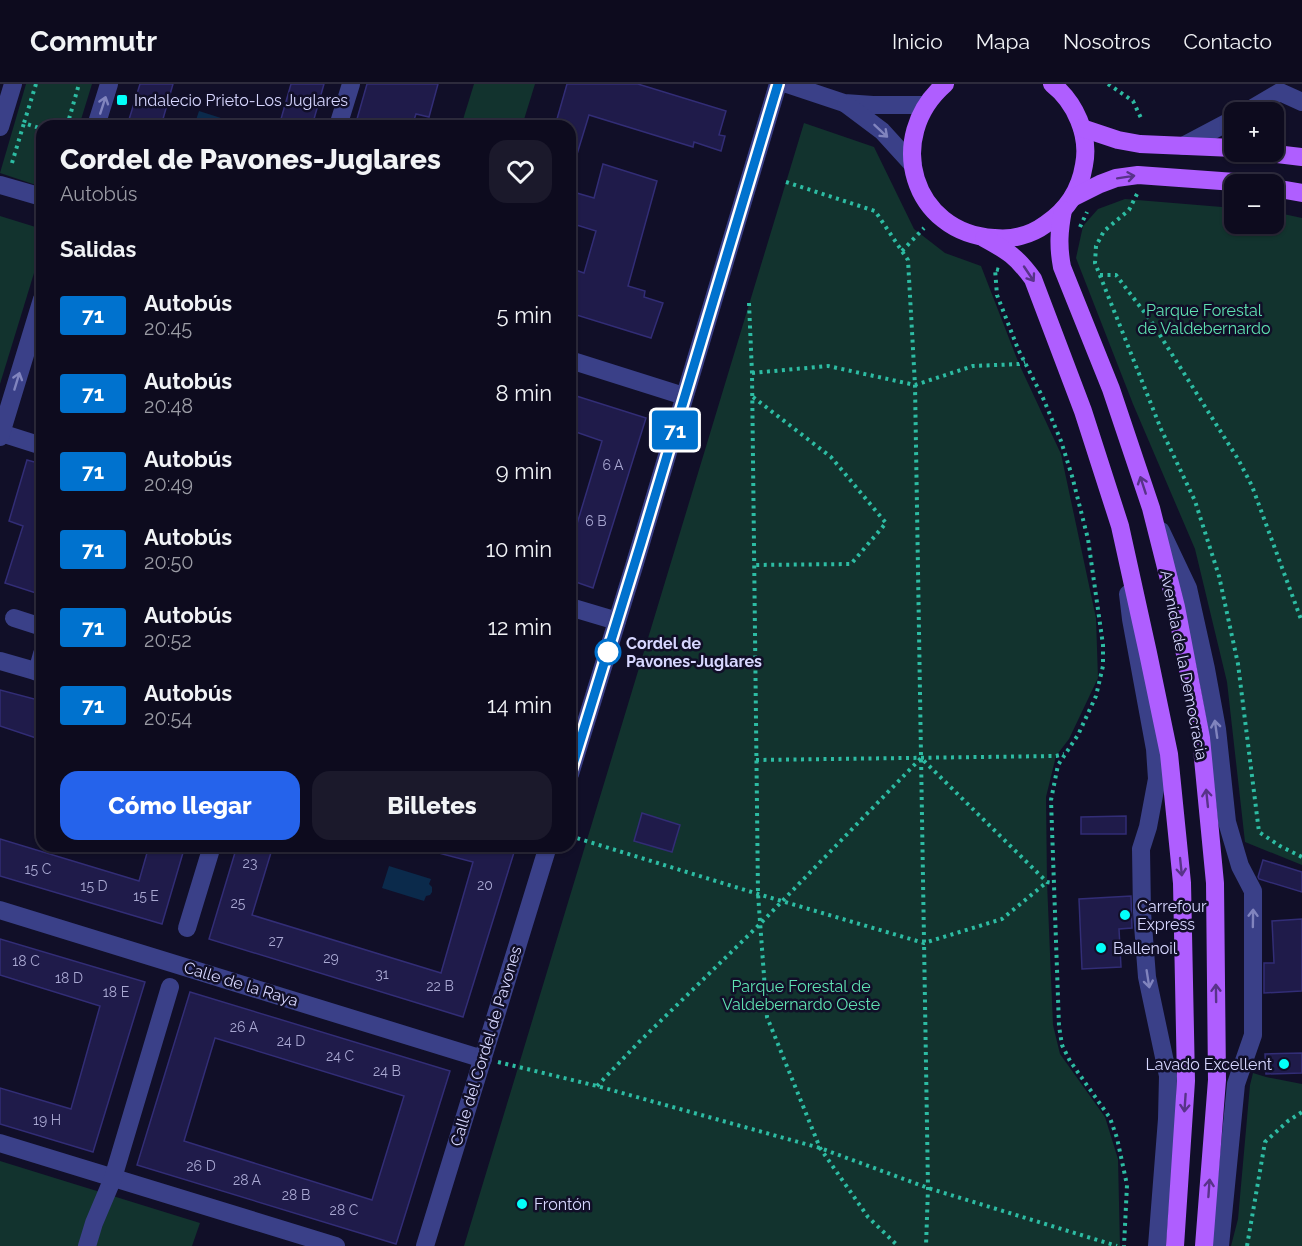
<!DOCTYPE html>
<html lang="es">
<head>
<meta charset="utf-8">
<style>
  :root { --surface:#0d0b1e; --page:#1b192b; --text:#f1f3f6; --muted:#9a9ba4; --line:#2d2b3c; --accent:#2563eb }
  body { margin:0; font-family:Raleway,sans-serif; background:var(--page); color:var(--text); height:100vh; display:flex; flex-direction:column; font-size:22px; white-space:nowrap }
  * { box-sizing:border-box; margin:0 }
  p { font-size:20px; color:var(--muted) }
  .icon { flex:none; width:33px; height:33px; fill:none; stroke:currentColor; stroke-width:2; stroke-linecap:round; stroke-linejoin:round }
  .map { position:relative; flex:1; overflow:hidden }
  .sheet { position:absolute; left:36px; top:36px; width:540px; height:732px; display:flex; flex-direction:column; background:var(--surface); border-radius:18px; box-shadow:0 2px 4px #0004,0 0 0 2px var(--line) }
  .sheet>* { flex:none }
  .badge { padding:0 12px; border-radius:4px; font-size:21px; line-height:39px }
  .controls { position:absolute; left:1224px; top:18px; display:grid; gap:12px }
  .controls a { display:grid; place-items:center; width:60px; height:60px; border-radius:12px; background:var(--surface); box-shadow:0 2px 4px #0004,0 0 0 2px var(--line); font-size:30px }
  .map>.badge { position:absolute; translate:-50% -50%; box-shadow:0 0 0 3px #fff }
  h2 { padding:0 24px; font-size:22px; line-height:54px }
  .round { display:grid; place-items:center; flex:none; width:63px; height:63px; border-radius:18px; background:var(--page) }
  .summary { display:flex; align-items:center; justify-content:space-between; height:102px; padding:0 24px }
  h1 { font-size:28px; font-weight:800; line-height:45px }
  .primary-button { display:flex; gap:12px; margin-top:auto; padding:12px 24px }
  .primary-button a { flex:1; height:69px; border-radius:18px; background:var(--accent); color:#fff; font-size:24px; font-weight:800; line-height:69px; text-align:center }
  .primary-button a+a { background:var(--page); color:var(--text) }
  ul { padding:0; list-style:none }
  li { display:flex; align-items:center; gap:18px; height:78px; padding:0 24px }
  li div { flex:1 }
  li b { display:block; font-size:22px }
  li em { font-style:normal }
  li .badge { min-width:66px; font-weight:700; text-align:center }
  header { display:flex; align-items:center; gap:36px; box-sizing:border-box; height:84px; padding:0 30px; background:var(--surface); border-bottom:2px solid var(--line) }
  header strong { font-size:28px }
  nav { display:flex; gap:33px; margin-inline-start:auto; font-size:21px }
  .map>svg:first-child { display:block }
  .green { fill:#12332e }
  .water { fill:#0b2a4b }
  .building { fill:#1f1b4a; stroke:#322d76; stroke-width:1.5; fill-rule:evenodd }
  .lines { fill:none; stroke-linecap:round; stroke-linejoin:round }
  .path { stroke:#2dbca3; stroke-width:4; stroke-dasharray:3 4.5; stroke-linecap:butt }
  .minor { stroke:#3a4088; stroke-width:18 }
  .major { stroke:#af5eff; stroke-width:18 }
  .oneway { stroke:#8184be }
  .oneway2 { stroke:#583389 }
  .line-casing { stroke:#fff; stroke-width:14 }
  .line { stroke:#0072ce; stroke-width:9 }
  .poi-dot { fill:#03fffa; stroke:#110f28; stroke-width:2 }
  .stop-dot { fill:#fff; stroke:#0072ce; stroke-width:3 }
  .labels { text-anchor:middle; dominant-baseline:central; stroke-width:5; stroke-linejoin:round; paint-order:stroke }
  .number-label { font-size:14px; fill:#a9a8d2 }
  .poi-label { font-size:16px; fill:#d7d7ff; stroke:#110f28; text-anchor:start }
  .park-label { font-size:16px; fill:#5fe2b2; stroke:#110f28 }
  .stop-label { font-size:16px; font-weight:bold; fill:#d7d7ff; stroke:#110f28; text-anchor:start }
  .street-label { font-size:16px; fill:#d7d7ff; stroke:#110f28 }
</style>
</head>
<body>
<header>
<strong>Commutr</strong>
<nav><a>Inicio</a><a>Mapa</a><a>Nosotros</a><a>Contacto</a></nav>
</header>
<div class="map">
<svg width="1302" height="1162" viewBox="0 0 1302 1162">
  <rect width="100%" height="100%" fill="#110f28"/>
  <g class="green">
    <polygon points="26,0 92,0 79,42 42,42 42,103 0,89"/>
    <polygon points="474,0 535,0 522,42 461,42"/>
    <polygon points="804,39 874,63 914,145 945,169 981,182 1019,280 1061,370 1096,534 1098,594 1069,655 1056,672 1046,713 1047,798 1053,941 1060,970 1105,1033 1118,1075 1120,1162 464,1162"/>
    <polygon points="1125,115 1234,124 1234,140 1274,140 1274,128 1302,134 1302,781 1245,758 1227,598 1195,465 1133,320 1076,174 1083,142 1098,125"/>
    <polygon points="0,132 42,145 42,163 0,300"/>
    <polygon points="1253,989 1266,993 1302,1000 1302,1162 1231,1162 1238,1135 1250,1001"/>
    <polygon points="0,1077 200,1139 192,1162 0,1162"/>
  </g>
  <g class="water">
    <polygon points="199,27 246,42 194,42"/>
    <polygon points="389,782 431,795 429,800 432,803 432,808 430,811 426,812 424,817 382,804"/>
  </g>
  <g class="building">
    <polygon points="140,0 173,0 161,42 127,42"/>
    <polygon points="291,0 324,0 312,42 279,42"/>
    <polygon points="367,0 438,0 429,33 416,30 412,42 355,42"/>
    <polygon points="567,0 638,0 726,27 719,51 725,52 721,67 694,58 693,63 589,31 574,80 570,80 570,42 555,42"/>
    <polygon points="603,80 657,97 628,202 645,207 644,213 663,219 651,254 570,229 570,184 584,189 596,147 570,139 570,107 594,114"/>
    <polygon points="570,310 646,334 593,504 570,496 570,463 602,357 570,346"/>
    <polygon points="27,376 42,380 42,511 5,499 23,442 9,437"/>
    <polygon points="0,606 42,617 42,656 0,642"/>
    <polygon points="642,729 680,741 672,768 634,757"/>
    <polygon points="1126,732 1126,750 1081,750 1081,733"/>
    <polygon points="0,755 139,797 149,762 185,762 162,840 0,792"/>
    <polygon points="237,762 273,762 252,831 441,889 473,778 431,767 432,762 516,762 463,933 209,855"/>
    <polygon points="1263,776 1302,788 1302,808 1259,795 1258,793"/>
    <polygon points="1131,812 1132,844 1119,845 1121,883 1082,885 1079,815"/>
    <polygon points="1302,835 1302,907 1264,909 1264,879 1274,879 1272,837"/>
    <polygon points="0,855 145,898 93,1068 0,1040 0,1004 71,1025 100,922 0,891"/>
    <path d="M190 908 450 987 396 1160 137 1081ZM215 954 404 1012 372 1116 184 1057Z"/>
    <polygon points="1302,969 1302,989 1266,990 1265,970"/>
  </g>
  <g class="lines">
    <g class="path">
      <polyline points="36,0 24,39 42,45"/>
      <polyline points="1108,0 1133,17 1141,34"/>
      <polyline points="67,42 79,0"/>
      <polyline points="12,79 24,39"/>
      <polyline points="786,98 875,127 908,176 915,301 928,1104 926,1162"/>
      <polyline points="1137,110 1129,126 1104,147 1096,162 1095,179 1161,345 1195,417 1219,492 1238,580 1259,748 1280,762 1302,773"/>
      <polyline points="1080,143 1087,128"/>
      <polyline points="902,167 924,144"/>
      <polyline points="999,186 995,185 997,211 1018,265 1043,314 1061,357 1072,392 1088,455 1103,561 1103,582 1096,612 1078,651 1058,681 1051,716 1059,942 1062,961 1070,977 1110,1034 1117,1054 1127,1101 1124,1162"/>
      <polyline points="1100,191 1116,191 1151,237 1238,375 1252,402 1302,538"/>
      <polyline points="749,219 752,289 758,810 767,933 820,1064 868,1133 898,1162"/>
      <polyline points="752,289 828,282 915,301 973,282 1019,280 1025,278"/>
      <polyline points="753,313 831,373 886,439 851,480 754,481"/>
      <polyline points="756,676 1056,672 1064,670"/>
      <polyline points="570,752 758,810 924,859 1002,835 1047,798"/>
      <polyline points="498,978 597,1002 820,1064 928,1104 1117,1162"/>
      <polyline points="597,1002 639,958 760,840 921,674 1047,798 1053,799"/>
      <polyline points="1247,1162 1265,1058 1288,1037 1302,1028"/>
    </g>
    <g class="minor">
      <polyline points="787,0 844,19 873,21 926,21"/>
      <polyline points="846,20 882,47 913,81"/>
      <polyline points="1246,28 1280,8 1302,18"/>
      <polyline points="96,42 109,0"/>
      <polyline points="338,42 351,0"/>
      <polyline points="0,43 13,0"/>
      <polyline points="1183,62 1234,35"/>
      <polyline points="0,101 42,113"/>
      <polyline points="570,276 684,312"/>
      <polyline points="1,349 42,362"/>
      <polyline points="0,353 42,215"/>
      <polyline points="1161,447 1188,504 1206,585 1217,645 1227,738 1240,782 1253,807 1253,951 1236,1000 1220,1162"/>
      <polyline points="1128,510 1131,535 1155,665 1157,695 1148,743 1141,765 1142,828 1147,893 1168,992 1167,1035 1157,1162"/>
      <polyline points="570,523 617,537"/>
      <polyline points="14,534 42,543"/>
      <polyline points="0,577 42,589"/>
      <polyline points="37,588 42,570"/>
      <polyline points="570,690 635,479 778,0"/>
      <polyline points="0,826 483,975"/>
      <polyline points="187,844 212,762"/>
      <polyline points="0,1059 336,1162"/>
      <polyline points="87,1162 94,1139 113,1094 170,903"/>
      <polyline points="425,1162 548,762"/>
    </g>
    <g class="major">
      <path d="M945 0C884 53 912 149 994 154 1012 156 1031 151 1046 140 1067 126 1080 106 1084 81 1090 51 1075 18 1052 0"/>
      <polyline points="1082,44 1118,56 1140,60 1234,64"/>
      <polyline points="1260,68 1302,73"/>
      <polyline points="1274,104 1302,109"/>
      <polyline points="1072,114 1100,100 1116,94 1138,91 1235,98 1250,100"/>
      <path d="M1063 126C1059 147 1058 162 1062 183L1111 305 1151 424 1176 523 1201 654 1215 799 1217 996 1204 1162"/>
      <path d="M984 154C1008 167 1017 173 1033 195L1083 327 1120 442 1148 569 1169 670 1182 799 1186 997 1175 1162"/>
    </g>
  </g>
  <defs><path id="oneway-shaft" d="M-6 0H5M1.5-3L5.5 0L1.5 3" fill="none" stroke-width="1.6" stroke-linecap="round" stroke-linejoin="round" transform="scale(1.5)"/></defs>
  <g class="oneway">
    <use href="#oneway-shaft" transform="translate(103 21) rotate(-72)"/>
    <use href="#oneway-shaft" transform="translate(881 47) rotate(43)"/>
    <use href="#oneway-shaft" transform="translate(17 297) rotate(-73)"/>
    <use href="#oneway-shaft" transform="translate(1216 645) rotate(-98)"/>
    <use href="#oneway-shaft" transform="translate(1253 834) rotate(-89)"/>
    <use href="#oneway-shaft" transform="translate(1148 895) rotate(81)"/>
  </g>
  <g class="oneway2">
    <use href="#oneway-shaft" transform="translate(1126 93) rotate(-9)"/>
    <use href="#oneway-shaft" transform="translate(1029 190) rotate(56)"/>
    <use href="#oneway-shaft" transform="translate(1143 401) rotate(-108)"/>
    <use href="#oneway-shaft" transform="translate(1207 714) rotate(-96)"/>
    <use href="#oneway-shaft" transform="translate(1181 783) rotate(84)"/>
    <use href="#oneway-shaft" transform="translate(1216 909) rotate(-91)"/>
    <use href="#oneway-shaft" transform="translate(1185 1019) rotate(94)"/>
    <use href="#oneway-shaft" transform="translate(1209 1104) rotate(-86)"/>
  </g>
  <g class="lines">
    <defs>
      <polyline id="line" points="570,690 641,459 778,0"/>
    </defs>
    <use href="#line" class="line-casing"/>
    <use href="#line" class="line"/>
  </g>
  <g class="poi-dot">
    <rect x="116" y="10" width="12" height="12" rx="3"/>
    <circle cx="1125" cy="831" r="6"/>
    <circle cx="1101" cy="864" r="6"/>
    <circle cx="1284" cy="980" r="6"/>
    <circle cx="522" cy="1120" r="6"/>
  </g>
  <circle class="stop-dot" cx="608" cy="568" r="12"/>
  <g class="labels">
    <g class="number-label">
      <text x="613" y="381">6 A</text>
      <text x="596" y="437">6 B</text>
      <text x="250" y="779">23</text>
      <text x="38" y="785">15 C</text>
      <text x="485" y="801">20</text>
      <text x="94" y="802">15 D</text>
      <text x="146" y="812">15 E</text>
      <text x="238" y="819">25</text>
      <text x="276" y="857">27</text>
      <text x="331" y="874">29</text>
      <text x="26" y="877">18 C</text>
      <text x="382" y="890">31</text>
      <text x="69" y="894">18 D</text>
      <text x="440" y="902">22 B</text>
      <text x="116" y="908">18 E</text>
      <text x="244" y="943">26 A</text>
      <text x="291" y="957">24 D</text>
      <text x="340" y="972">24 C</text>
      <text x="387" y="987">24 B</text>
      <text x="47" y="1036">19 H</text>
      <text x="201" y="1082">26 D</text>
      <text x="247" y="1096">28 A</text>
      <text x="296" y="1111">28 B</text>
      <text x="344" y="1126">28 C</text>
    </g>
    <g class="poi-label">
      <text x="134" y="16">Indalecio Prieto-Los Juglares</text>
      <text x="1137" y="822">Carrefour<tspan x="1137" dy="18">Express</tspan></text>
      <text x="1113" y="864">Ballenoil</text>
      <text x="1272" y="980" text-anchor="end">Lavado Excellent</text>
      <text x="534" y="1120">Frontón</text>
    </g>
    <g class="park-label">
      <text x="1204" y="226">Parque Forestal<tspan x="1204" dy="18">de Valdebernardo</tspan></text>
      <text x="801" y="902">Parque Forestal de<tspan x="801" dy="18">Valdebernardo Oeste</tspan></text>
    </g>
    <g class="stop-label">
      <text x="626" y="559">Cordel de<tspan x="626" dy="18">Pavones-Juglares</tspan></text>
    </g>
    <g class="street-label">
      <text transform="translate(1184 581) rotate(79)">Avenida de la Democracia</text>
      <text transform="translate(241 900) rotate(17)">Calle de la Raya</text>
      <text transform="translate(486 962) rotate(-73)">Calle del Cordel de Pavones</text>
    </g>
  </g>
</svg>
<div class="controls">
<a>+</a>
<a>−</a>
</div>
<b class="badge" style="left:675px;top:346px;background:#0072ce;color:#fff">71</b>
<section class="sheet">
<div class="summary"><div><h1>Cordel de Pavones-Juglares</h1><p>Autobús</p></div><a class="round"><svg class="icon" aria-label="heart" viewBox="0 0 24 24"><path d="M12 20l-8-8c-3-5 5-10 8-4 3-6 11-1 8 4z"/></svg></a></div>
<h2>Salidas</h2>
<ul>
<li><span class="badge" style="background:#0072ce;color:#fff">71</span><div><b>Autobús</b><p>20:45</p></div><em>5 min</em></li>
<li><span class="badge" style="background:#0072ce;color:#fff">71</span><div><b>Autobús</b><p>20:48</p></div><em>8 min</em></li>
<li><span class="badge" style="background:#0072ce;color:#fff">71</span><div><b>Autobús</b><p>20:49</p></div><em>9 min</em></li>
<li><span class="badge" style="background:#0072ce;color:#fff">71</span><div><b>Autobús</b><p>20:50</p></div><em>10 min</em></li>
<li><span class="badge" style="background:#0072ce;color:#fff">71</span><div><b>Autobús</b><p>20:52</p></div><em>12 min</em></li>
<li><span class="badge" style="background:#0072ce;color:#fff">71</span><div><b>Autobús</b><p>20:54</p></div><em>14 min</em></li>
</ul>
<div class="primary-button"><a>Cómo llegar</a><a>Billetes</a></div>
</section>
</div>
</body>
</html>
